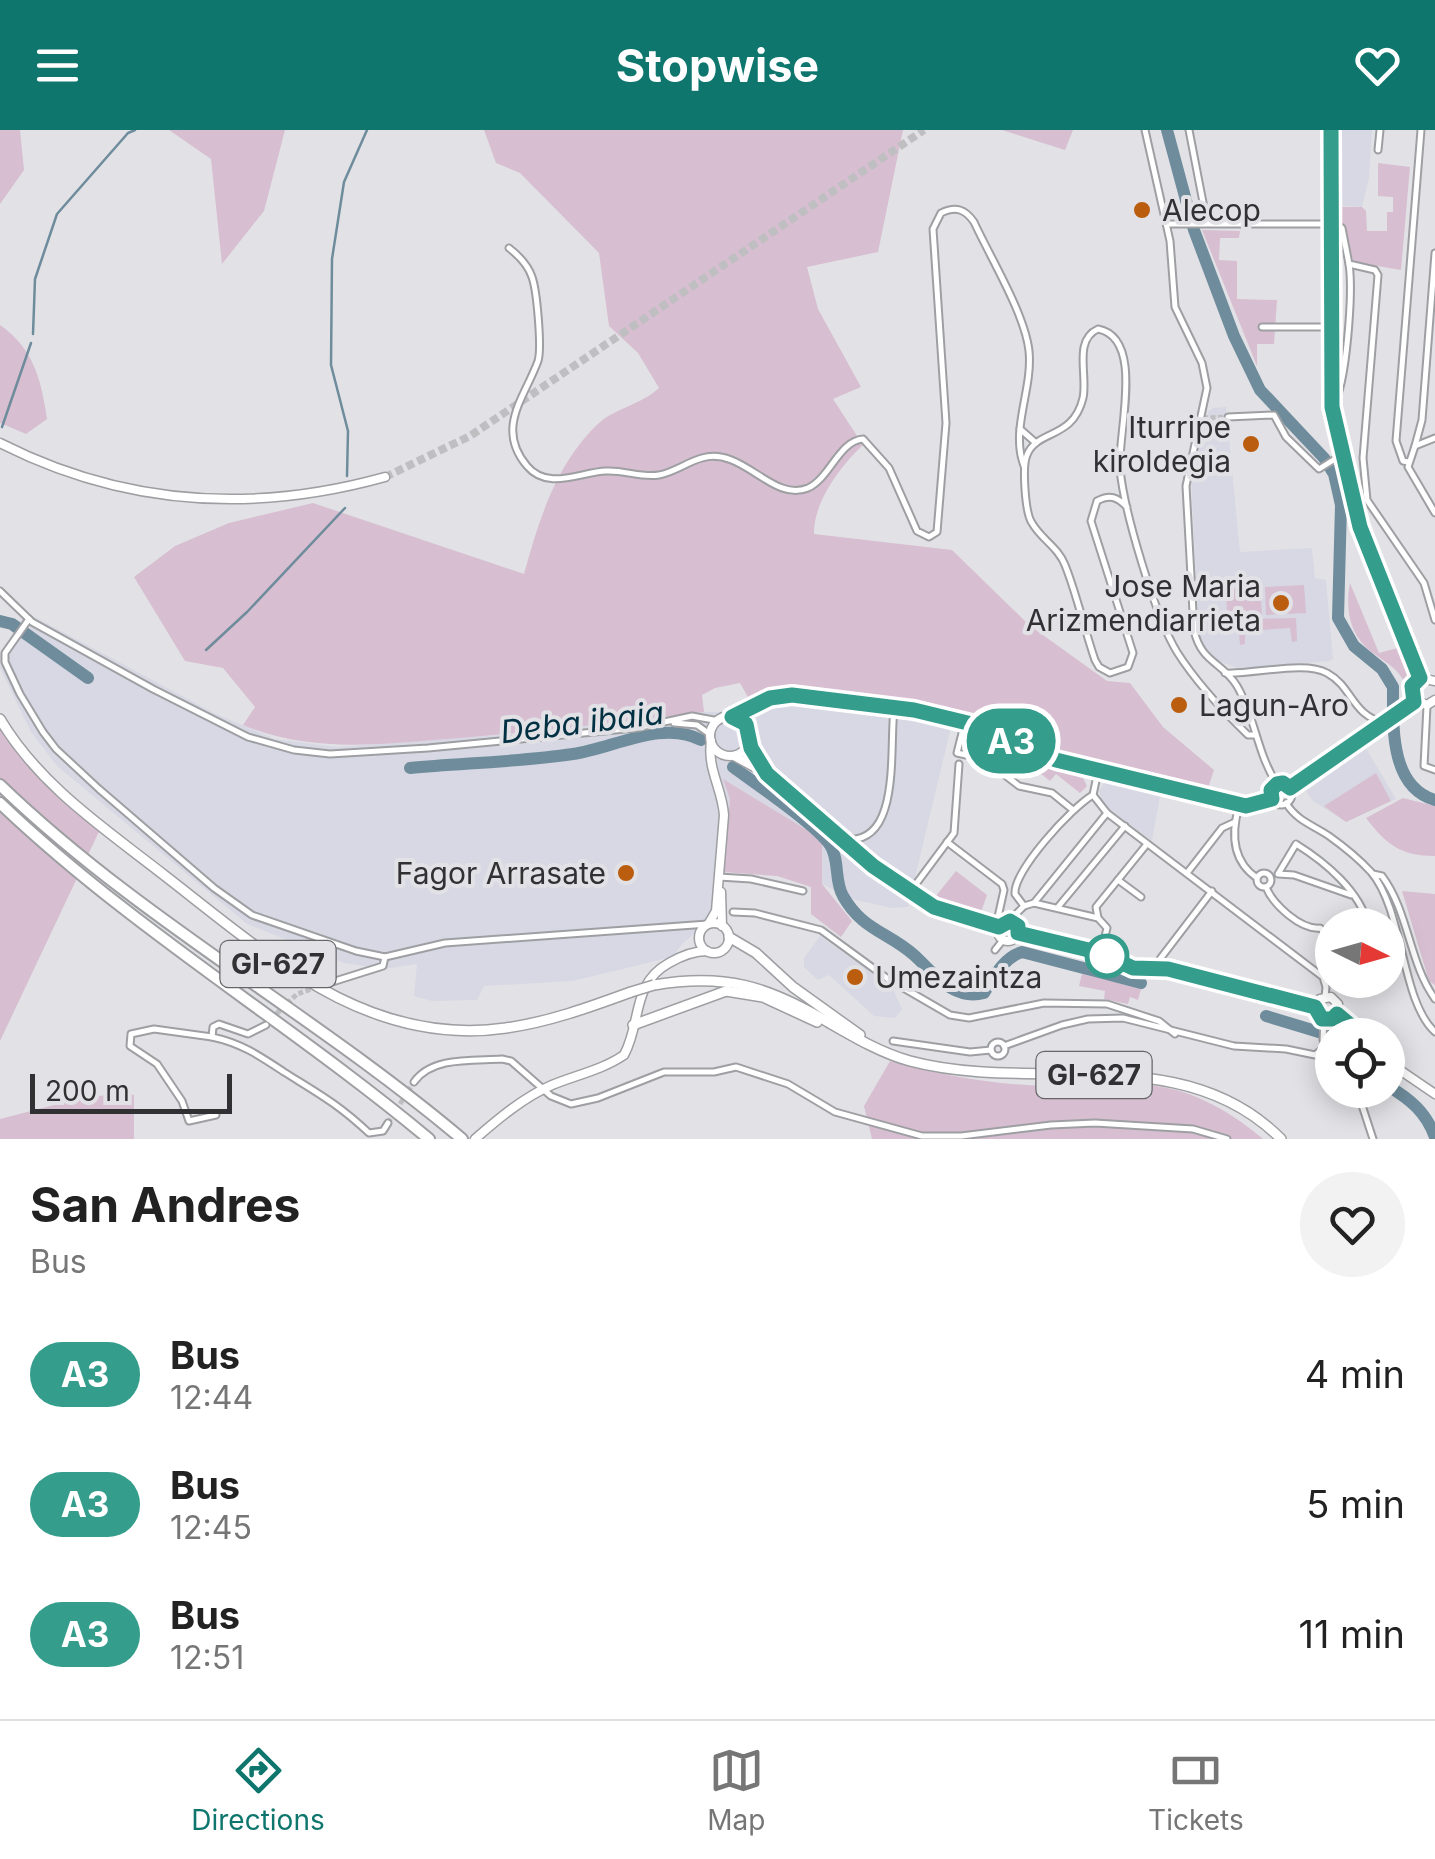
<!DOCTYPE html>
<html lang="en">
<head>
<meta charset="utf-8">
<style>
  :root { --surface:#fff; --page:#f2f2f2; --text:#222; --muted:#767676; --line:#e0e0e0; --accent:#0f766e }
  body { margin:0; font-family:Inter,sans-serif; background:var(--page); color:var(--text); height:100vh; display:flex; flex-direction:column; font-size:38px; white-space:nowrap }
  * { box-sizing:border-box; margin:0 }
  p { font-size:32px; color:var(--muted) }
  .icon { flex:none; width:55px; height:55px; fill:none; stroke:currentColor; stroke-width:2; stroke-linecap:round; stroke-linejoin:round }
  .map { position:relative; height:1009px; overflow:hidden }
  .side { display:flex; flex-direction:column; background:var(--surface); flex:1 }
  .side>* { flex:none }
  .badge { padding:0 20px; border-radius:32px; font-size:35px; line-height:65px }
  .needle { width:65px; rotate:95deg }
  .tools { position:absolute; left:1315px; top:778px; display:grid; gap:20px }
  .tools a { display:grid; place-items:center; width:90px; height:90px; border-radius:50%; background:var(--surface); box-shadow:0 5px 25px #0003; font-size:50px }
  .scale { position:absolute; left:30px; bottom:25px; width:202px; box-sizing:border-box; padding-left:10px; border:5px solid #313133; border-top:0; font-size:28px; line-height:35px; white-space:nowrap; color:#313133; -webkit-text-stroke:8px #e2e2e6; paint-order:stroke }
  .map>.badge { position:absolute; translate:-50% -50%; box-shadow:0 0 0 5px #fff }
  .round { display:grid; place-items:center; flex:none; width:105px; height:105px; border-radius:52px; background:var(--page) }
  .head { display:flex; align-items:center; justify-content:space-between; height:170px; padding:0 30px }
  h1 { font-size:48px; font-weight:700; line-height:75px }
  ul { padding:0; list-style:none }
  li { display:flex; align-items:center; gap:30px; height:130px; padding:0 30px }
  li div { flex:1 }
  li b { display:block; font-size:38px }
  li em { font-style:normal }
  li .badge { min-width:110px; font-weight:700; text-align:center }
  header { display:flex; justify-content:space-between; align-items:center; height:130px; padding:0 30px; background:var(--accent); color:#fff; font-size:45px; font-weight:700 }
  .tab-bar { display:flex; justify-content:space-around; align-items:center; height:140px; border-top:2px solid var(--line); background:var(--surface); font-size:28px; color:var(--muted) }
  .tab-bar a { display:grid; justify-items:center; gap:5px }
  .tab-bar .active { color:var(--accent) }
  .map>svg:first-child { display:block }
  .built { fill:#d7d8e3 }
  .green { fill:#d7bed1 }
  .lines { fill:none; stroke-linecap:round; stroke-linejoin:round }
  .stream { stroke:#6e8c9c; stroke-width:2.5 }
  .river { stroke:#6e8c9c; stroke-width:12 }
  .street-tunnel { stroke:#bfbfc2; stroke-width:5; stroke-dasharray:5 2.5; stroke-linecap:butt }
  .secondary-tunnel { stroke:#bfbfc2; stroke-width:8; stroke-dasharray:8 4; stroke-linecap:butt }
  .street-casing { stroke:#9e9fa2; stroke-width:9 }
  .secondary-casing { stroke:#9e9fa2; stroke-width:11 }
  .primary-casing { stroke:#9e9fa2; stroke-width:12 }
  .highway-casing { stroke:#9e9fa2; stroke-width:14 }
  .street { stroke:#fff; stroke-width:5 }
  .secondary { stroke:#fff; stroke-width:8 }
  .primary { stroke:#fff; stroke-width:9 }
  .highway { stroke:#fff; stroke-width:10 }
  .primary-bridge-casing { stroke:#9e9fa2; stroke-width:12; stroke-linecap:butt }
  .primary-bridge { stroke:#fff; stroke-width:9 }
  .line-casing { stroke:#fff; stroke-width:22 }
  .line { stroke:#349d8b; stroke-width:15 }
  .poi-dot { fill:#ba5d0e; stroke:#e2e2e6; stroke-width:4 }
  .stop-dot { fill:#fff; stroke:#349d8b; stroke-width:5 }
  .labels { text-anchor:middle; dominant-baseline:central; stroke-width:8; stroke-linejoin:round; paint-order:stroke }
  .shield { fill:#e2e2e6; stroke:#666669; stroke-width:2.5 }
  .shield-label { font-size:28px; font-weight:bold; fill:#313133 }
  .poi-label { font-size:30px; fill:#313133; stroke:#e2e2e6; text-anchor:start }
  .water-label { font-size:32px; font-style:italic; fill:#003042; stroke:#e2e2e6 }
</style>
</head>
<body>
<header><svg class="icon" aria-label="menu" viewBox="0 0 24 24"><path d="M4 6h16M4 12h16M4 18h16"/></svg>Stopwise<svg class="icon" aria-label="heart" viewBox="0 0 24 24"><path d="M12 20l-8-8c-3-5 5-10 8-4 3-6 11-1 8 4z"/></svg></header>
<div class="map">
<svg width="1435" height="1009" viewBox="0 0 1435 1009">
  <rect width="100%" height="100%" fill="#e2e2e6"/>
  <g class="built">
    <polygon points="1339,0 1372,0 1369,48 1362,77 1339,76"/>
    <polygon points="1226,277 1240,422 1312,418 1315,448 1326,450 1333,529 1330,531 1241,539 1218,531 1203,516 1199,505 1191,349 1208,282 1213,278"/>
    <polygon points="33,486 216,584 275,609 337,617 498,605 704,582 760,581 784,572 812,572 952,593 908,777 891,778 852,769 822,754 822,714 807,700 724,650 730,669 719,783 683,813 672,827 573,851 484,856 477,870 432,871 414,866 417,834 385,839 344,833 247,794 57,636 31,602 0,538 0,524 22,489"/>
    <polygon points="1366,618 1396,669 1346,692 1313,671 1306,661"/>
    <polygon points="1105,652 1160,666 1152,711 1102,674 1099,660"/>
    <polygon points="820,806 892,857 902,879 895,888 874,886 829,845 818,850 804,837 804,828"/>
  </g>
  <g class="green">
    <polygon points="0,0 20,0 24,40 0,74"/>
    <polygon points="169,0 285,0 264,81 222,134 211,29"/>
    <path d="M484 0H903L878 122 807 137 818 179 861 257 833 269 863 315C841 335 813 373 814 404L952 420 1029 495 1107 551 1130 553 1163 597 1214 640 1206 664 1066 629 962 585 839 562H784L749 569 740 553 715 558 702 565 704 582C623 592 543 601 461 608 386 613 314 625 243 595L255 577 223 538 185 531 134 447 175 416 229 393 313 373 524 444C539 390 556 333 599 293 616 278 642 274 659 258L638 223 609 196 599 123 520 43 496 33Z"/>
    <polygon points="1002,0 1073,0 1065,20"/>
    <path d="M1378 33 1410 37 1401 140 1354 132C1351 126 1339 85 1338 77H1362L1366 81 1367 101H1387V82H1393V67L1378 66Z"/>
    <polygon points="1202,100 1240,101 1239,108 1220,108 1219,130 1237,131 1237,169 1277,170 1274,214 1257,214 1257,236"/>
    <path d="M0 195C34 219 41 250 47 289L26 304 0 293Z"/>
    <path d="M1350 453 1379 523 1401 517 1409 541 1405 553C1398 539 1388 534 1376 525 1350 508 1345 481 1350 453Z"/>
    <polygon points="1304,455 1306,483 1266,485 1265,457"/>
    <polygon points="1260,457 1262,485 1227,484 1226,459"/>
    <polygon points="1296,488 1297,511 1292,512 1290,498 1245,501 1245,514 1240,515 1238,489"/>
    <path d="M0 597C35 647 49 662 104 691L0 911Z"/>
    <polygon points="1000,618 1052,640 1083,648 1087,656 1080,663 1056,644 1050,651 1025,631 1020,638 997,620"/>
    <polygon points="1376,643 1391,671 1346,692 1324,676"/>
    <polygon points="723,649 807,700 822,714 822,754 852,791 841,807 811,784 811,757 777,746 723,742 730,669"/>
    <path d="M1403 668 1435 676V726C1400 726 1386 714 1366 688Z"/>
    <polygon points="956,741 987,765 981,782 935,767"/>
    <polygon points="1402,761 1435,764 1435,855 1429,851"/>
    <polygon points="1082,844 1141,859 1138,870 1130,867 1128,874 1104,869 1105,861 1079,856"/>
    <path d="M890 931C944 946 990 954 1047 956 1083 958 1119 952 1155 956 1194 960 1234 984 1263 1009H872L864 976Z"/>
    <polygon points="125,963 134,965 134,1009 0,1009 0,989 81,968"/>
  </g>
  <g class="lines">
    <g class="stream">
      <polyline points="33,204 35,149 57,84 128,3 135,0"/>
      <polyline points="2,297 31,213"/>
      <polyline points="347,346 348,301 331,235 332,129 344,52 367,0"/>
      <polyline points="206,520 247,482 345,378"/>
    </g>
    <g class="river">
      <path d="M1167 0 1194 100 1234 206 1260 260 1324 328 1334 344 1341 375 1338 488 1354 516 1382 539 1393 557C1393 597 1390 657 1435 670"/>
      <polyline points="0,491 12,494 88,548"/>
      <path d="M733 637C756 654 815 694 830 715 840 730 834 751 843 766 862 800 888 802 914 825 934 843 952 871 984 863 994 847 1003 828 1022 822L1141 853"/>
      <path d="M410 638C464 633 519 632 573 624 612 619 662 589 701 610"/>
      <polyline points="1266,886 1332,906"/>
      <path d="M1388 956C1410 969 1426 982 1435 1007"/>
    </g>
    <g class="street-tunnel">
      <polyline points="1203,288 1228,287"/>
      <polyline points="271,889 297,864 329,853"/>
      <polyline points="388,993 414,952"/>
    </g>
    <polyline class="secondary-tunnel" points="385,347 470,306 924,0"/>
    <defs>
      <g id="street">
        <path d="M1145 0 1170 111 1175 177 1202 233 1207 258 1186 356 1194 500C1201 533 1223 532 1237 556 1255 586 1257 624 1277 654"/>
        <polyline points="1189,0 1207,93"/>
        <polyline points="1378,20 1380,0"/>
        <polyline points="1167,94 1336,94 1342,98 1349,134 1375,140 1378,145 1363,328 1367,370 1424,453 1435,490"/>
        <path d="M509 118C518 125 528 135 532 147 537 161 542 218 538 231 525 267 495 298 527 336 548 361 580 342 606 341 625 340 641 348 659 345 675 342 687 332 702 328 743 316 772 373 808 358 830 348 839 311 863 309L889 338 917 401 929 407 937 402 946 293 933 99 941 83C956 76 965 79 974 92 990 127 1025 184 1029 221 1033 260 1010 299 1024 336"/>
        <polyline points="1262,197 1330,197"/>
        <path d="M1333 275C1347 255 1353 160 1349 134"/>
        <polyline points="1228,287 1274,285 1286,307 1319,339 1343,324"/>
        <polyline points="1020,299 1036,313"/>
        <polyline points="1435,308 1415,316 1408,337 1435,383"/>
        <polyline points="1415,316 1422,290 1435,123"/>
        <polyline points="1408,332 1403,331 1396,311 1421,0"/>
        <path d="M1127 377C1117 367 1110 364 1097 371L1091 391 1133 523 1128 537 1110 543 1099 537 1095 530C1084 498 1077 465 1065 435 1058 417 1041 409 1032 393 1025 383 1022 336 1027 325 1037 299 1073 310 1083 268 1088 246 1073 210 1098 199 1146 208 1117 305 1120 339 1124 381 1155 486 1177 522 1196 552 1223 581 1248 605H1255"/>
        <polyline points="0,461 32,492 153,559 248,607 294,620 330,624 428,618 636,598 692,586 719,591"/>
        <polyline points="29,489 5,523 5,532 20,564 43,602 56,619 99,659 214,758 252,785 356,821 385,827 445,813 708,794"/>
        <path d="M1225 543C1252 545 1305 530 1327 543 1353 557 1351 585 1385 593"/>
        <polyline points="1427,576 1424,636 1435,640"/>
        <polyline points="965,591 957,623 984,629 1019,656 1052,663 1073,680"/>
        <polyline points="674,593 697,595 711,605"/>
        <polyline points="1098,641 1093,665 1107,683 1323,847 1326,857 1325,867"/>
        <circle cx="1281" cy="664" r="11"/>
        <polyline points="1291,658 1404,580"/>
        <path d="M1286 673C1297 691 1313 695 1329 706 1343 716 1360 730 1371 742 1404 781 1401 871 1435 902"/>
        <path d="M1239 676C1231 704 1232 731 1257 748"/>
        <path d="M844 709C902 717 889 617 894 580"/>
        <polyline points="947,712 1002,754 1004,760 998,787"/>
        <circle cx="1264" cy="750" r="7"/>
        <polyline points="1187,743 1222,698 1235,692"/>
        <path d="M1373 744 1382 746C1409 782 1409 833 1435 869"/>
        <polyline points="719,747 751,749 803,761"/>
        <polyline points="1118,750 1141,767"/>
        <path d="M1266 757C1273 775 1301 800 1320 798L1332 808"/>
        <path d="M1351 765 1294 745 1278 744 1296 714C1325 732 1360 761 1368 795"/>
        <polyline points="916,767 913,758 954,703 959,634"/>
        <polyline points="1034,773 1107,683"/>
        <path d="M1024 776 1015 764C1013 741 1072 677 1093 665"/>
        <polyline points="1058,777 1125,696"/>
        <polyline points="733,782 755,783 821,800 888,849 950,885 969,888 1044,873 1107,874 1159,891 1175,904"/>
        <polyline points="1098,788 1096,777 1147,714"/>
        <polyline points="1009,791 1024,776 1034,773 1098,788 1107,798 1101,823"/>
        <polyline points="995,820 1003,810"/>
        <polyline points="1163,838 1160,829 1212,761"/>
        <polyline points="329,853 383,836 385,827"/>
        <polyline points="1324,890 1323,910 1332,928"/>
        <path d="M212 907C241 913 260 926 284 942 319 964 338 974 369 1003L383 1001 388 993"/>
        <polyline points="893,911 970,922 991,920"/>
        <circle cx="998" cy="919" r="7"/>
        <polyline points="1004,916 1062,895 1088,889 1123,888 1234,916 1286,919 1315,925 1325,917"/>
        <path d="M414 952C432 926 474 931 502 929L511 931 551 966 571 974 598 968 664 942H714L736 937 788 954 835 982 922 1006H961L1051 995 1095 993 1193 999 1227 1009"/>
        <polyline points="1357,960 1373,1009"/>
        <polyline points="216,985 189,991 182,971 157,934 130,916 131,904 154,899 212,907 213,897 219,894 248,904 266,895"/>
      </g>
      <g id="secondary">
        <polyline points="1331,0 1332,277 1361,397 1420,548"/>
        <path d="M0 313C124 376 252 384 385 347"/>
        <polyline points="1420,548 1435,551"/>
        <polyline points="1415,570 1411,559 1420,548"/>
        <polyline points="1415,570 1427,575 1435,570"/>
        <circle cx="730" cy="606" r="20"/>
        <polyline points="732,587 770,568 792,565 930,583 980,596 1056,631 1220,672 1246,676 1272,669"/>
        <polyline points="750,614 765,641"/>
        <polyline points="734,626 767,644 873,736 917,768 934,777 999,797"/>
        <polyline points="721,762 722,796"/>
        <circle cx="1008" cy="801" r="10"/>
        <path d="M709 793 716 781 724 685C722 658 707 639 711 611"/>
        <circle cx="714" cy="808" r="15"/>
        <polyline points="1018,803 1101,823 1133,838 1168,839 1315,877"/>
        <polyline points="1315,877 1320,869 1331,867 1338,874 1337,884"/>
        <polyline points="1315,877 1317,885 1324,890 1337,884"/>
        <polyline points="1337,884 1362,905"/>
        <polyline points="1388,932 1435,964"/>
        <path d="M475 1009C498 989 524 967 552 955 576 945 602 940 624 925 642 892 631 854 669 833 681 826 693 821 707 821"/>
      </g>
      <g id="primary">
        <path d="M0 589C40 656 104 698 164 745 266 824 367 918 506 898 549 892 590 877 631 862"/>
        <polyline points="729,807 756,823 793,857 860,905"/>
        <path d="M654 855C725 843 767 856 828 892 854 907 881 923 910 931 1033 964 1182 909 1281 1009"/>
        <polyline points="633,895 726,861 763,867 817,892"/>
      </g>
      <g id="highway">
        <path d="M0 655C140 790 314 884 462 1009"/>
        <path d="M0 673C132 799 290 893 429 1009"/>
      </g>
    </defs>
    <use href="#street" class="street-casing"/>
    <use href="#secondary" class="secondary-casing"/>
    <use href="#primary" class="primary-casing"/>
    <use href="#highway" class="highway-casing"/>
    <use href="#street" class="street"/>
    <use href="#secondary" class="secondary"/>
    <use href="#primary" class="primary"/>
    <use href="#highway" class="highway"/>
    <defs>
      <polyline id="primary-bridge" points="631,862 654,855"/>
    </defs>
    <use href="#primary-bridge" class="primary-bridge-casing"/>
    <use href="#primary-bridge" class="primary-bridge"/>
  </g>
  <g class="lines">
    <defs>
      <polyline id="line" points="1331,0 1332,277 1360,397 1420,548 1412,556 1414,572 1290,658 1283,653 1277,654 1271,660 1272,669 1246,676 1056,630 980,596 914,580 792,565 770,568 732,587 746,594 751,618 767,644 873,736 934,777 999,797 1010,791 1018,796 1018,803 1101,823 1133,838 1168,839 1315,877 1322,889 1332,889 1337,884 1362,905"/>
    </defs>
    <use href="#line" class="line-casing"/>
    <use href="#line" class="line"/>
  </g>
  <g class="poi-dot">
    <circle cx="1142" cy="80" r="10"/>
    <circle cx="1251" cy="314" r="10"/>
    <circle cx="1281" cy="473" r="10"/>
    <circle cx="1179" cy="575" r="10"/>
    <circle cx="626" cy="743" r="10"/>
    <circle cx="855" cy="847" r="10"/>
  </g>
  <circle class="stop-dot" cx="1107" cy="826" r="20"/>
  <g class="labels">
    <g class="shield">
      <rect x="220.5" y="811" width="115" height="46" rx="8"/>
      <rect x="1036.5" y="922" width="115" height="46" rx="8"/>
    </g>
    <g class="shield-label">
      <text x="278" y="834">GI-627</text>
      <text x="1094" y="945">GI-627</text>
    </g>
    <g class="poi-label">
      <text x="1162" y="80">Alecop</text>
      <text x="1231" y="297" text-anchor="end">Iturripe<tspan x="1231" dy="34">kiroldegia</tspan></text>
      <text x="1261" y="456" text-anchor="end">Jose Maria<tspan x="1261" dy="34">Arizmendiarrieta</tspan></text>
      <text x="1199" y="575">Lagun-Aro</text>
      <text x="606" y="743" text-anchor="end">Fagor Arrasate</text>
      <text x="875" y="847">Umezaintza</text>
    </g>
    <g class="water-label">
      <text transform="translate(582 592) rotate(-7)">Deba ibaia</text>
    </g>
  </g>
</svg>
<div class="tools">
<a><svg class="needle" viewBox="-14 -14 28 28"><path d="M0-13l5 13h-10z" fill="#e53935"/><path d="M0 13l5-13h-10z" fill="#767676"/></svg></a>
<a><svg class="icon" aria-label="locate" viewBox="0 0 24 24"><circle cx="12" cy="12" r="6"/><path d="M12 2v4M12 18v4M2 12h4M18 12h4"/></svg></a>
</div>
<div class="scale">200 m</div>
<b class="badge" style="left:1011px;top:611px;background:#349d8b;color:#fff">A3</b>
</div>
<section class="side">
<div class="head"><div><h1>San Andres</h1><p>Bus</p></div><a class="round"><svg class="icon" aria-label="heart" viewBox="0 0 24 24"><path d="M12 20l-8-8c-3-5 5-10 8-4 3-6 11-1 8 4z"/></svg></a></div>
<ul>
<li><span class="badge" style="background:#349d8b;color:#fff">A3</span><div><b>Bus</b><p>12:44</p></div><em>4 min</em></li>
<li><span class="badge" style="background:#349d8b;color:#fff">A3</span><div><b>Bus</b><p>12:45</p></div><em>5 min</em></li>
<li><span class="badge" style="background:#349d8b;color:#fff">A3</span><div><b>Bus</b><p>12:51</p></div><em>11 min</em></li>
</ul>
</section>
<nav class="tab-bar">
<a class="active"><svg class="icon" aria-label="directions" viewBox="0 0 24 24"><path d="M12 3l9 9-9 9-9-9zM9 14v-3h6M13 9l2 2-2 2"/></svg>Directions</a>
<a><svg class="icon" aria-label="map" viewBox="0 0 24 24"><path d="M3 6l6-2 6 2 6-2v14l-6 2-6-2-6 2zM9 4v14M15 6v14"/></svg>Map</a>
<a><svg class="icon" aria-label="tickets" viewBox="0 0 24 24"><path d="M3 7h18v10H3zM15 7v10"/></svg>Tickets</a>
</nav>
</body>
</html>
